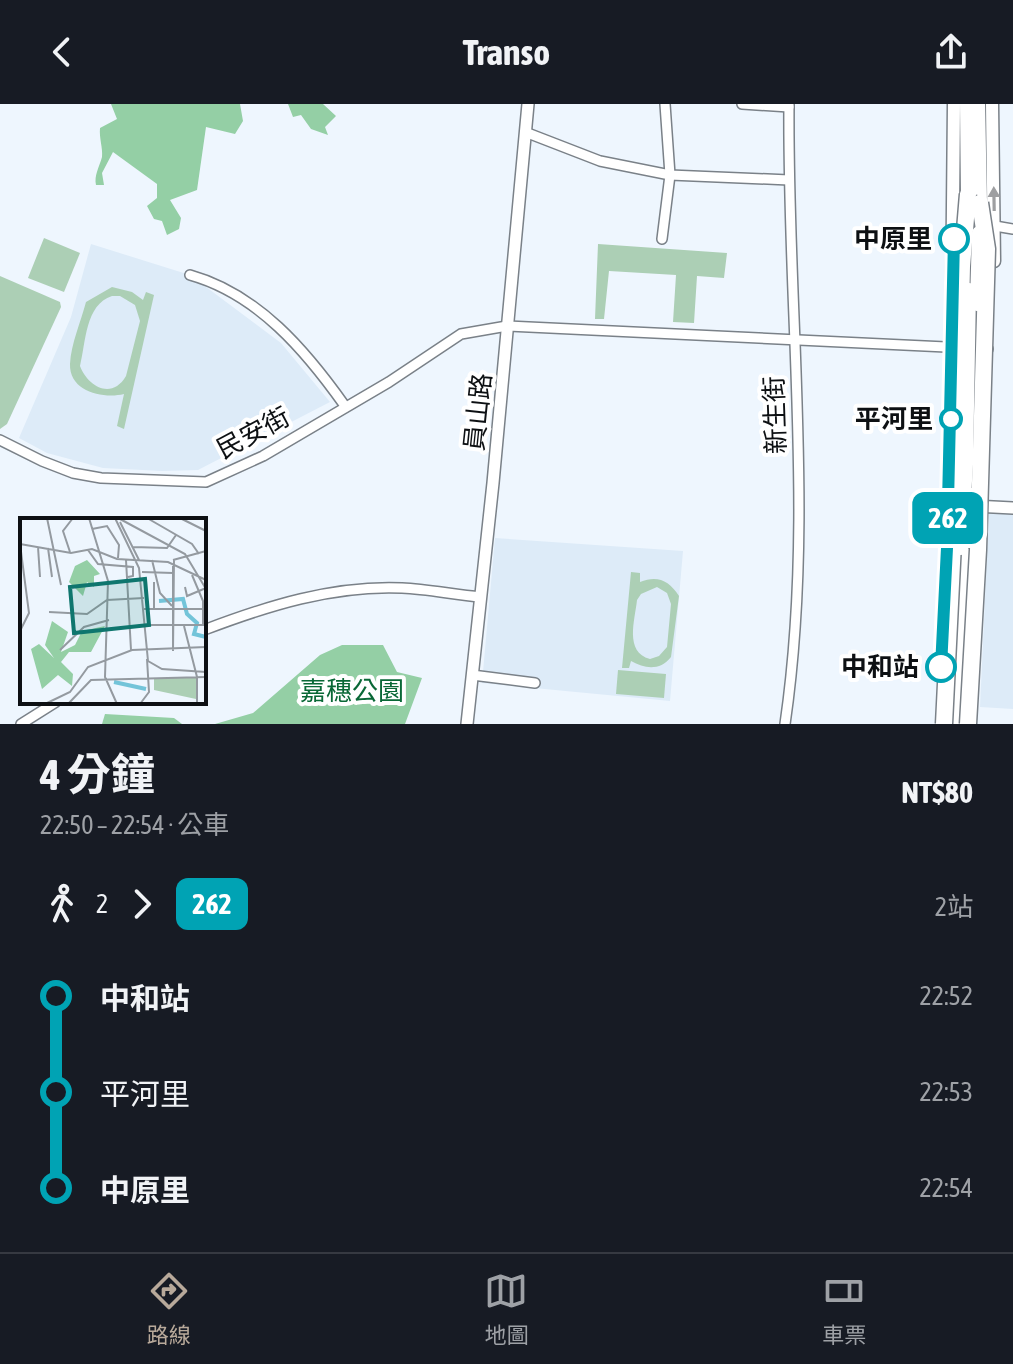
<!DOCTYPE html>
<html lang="zh-TW">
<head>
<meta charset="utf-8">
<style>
  :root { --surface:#171b24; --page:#242831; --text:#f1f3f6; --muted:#9ea1a6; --line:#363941; --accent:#b8a99a }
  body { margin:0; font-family:"Asap Condensed","Noto Sans TC",sans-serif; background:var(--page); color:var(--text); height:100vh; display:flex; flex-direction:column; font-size:30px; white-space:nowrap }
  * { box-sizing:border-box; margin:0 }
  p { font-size:26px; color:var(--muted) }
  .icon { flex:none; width:44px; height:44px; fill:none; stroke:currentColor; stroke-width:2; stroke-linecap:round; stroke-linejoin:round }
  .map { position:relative; height:620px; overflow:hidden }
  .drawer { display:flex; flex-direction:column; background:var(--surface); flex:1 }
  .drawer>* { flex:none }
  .badge { padding:0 16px; border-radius:12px; font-size:28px; line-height:52px }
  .map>.badge { position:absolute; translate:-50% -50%; box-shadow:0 0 0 4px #fff }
  .legs { display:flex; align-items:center; gap:12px; height:88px; padding:0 40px; font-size:26px }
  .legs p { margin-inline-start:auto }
  .headline { display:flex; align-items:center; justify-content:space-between; height:136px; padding:0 40px }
  h1 { font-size:44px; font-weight:700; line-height:60px }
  ul { padding:0 40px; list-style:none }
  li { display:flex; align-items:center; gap:28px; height:96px; font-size:30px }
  li i { display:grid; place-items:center; width:12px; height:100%; margin:0 10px; background:currentColor }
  li i::after { content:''; width:20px; height:20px; margin:-10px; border:6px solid; border-radius:50%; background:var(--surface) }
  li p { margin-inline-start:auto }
  li:first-child i { background:linear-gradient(#0000 50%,currentColor 0) }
  li:last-child i { background:linear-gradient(currentColor 50%,#0000 0) }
  header { display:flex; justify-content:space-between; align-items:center; height:104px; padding:0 40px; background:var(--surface); font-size:36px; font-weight:700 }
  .dock { display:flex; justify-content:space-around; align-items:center; height:112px; border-top:2px solid var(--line); background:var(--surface); font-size:22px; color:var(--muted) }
  .dock a { display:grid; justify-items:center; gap:4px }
  .dock .selected { color:var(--accent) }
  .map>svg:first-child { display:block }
  .built { fill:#ddebf8 }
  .green { fill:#accfb5; fill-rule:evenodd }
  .forest { fill:#94cfa5 }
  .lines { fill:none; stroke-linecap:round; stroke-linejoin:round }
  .minor-casing { stroke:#7a8188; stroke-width:12 }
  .tertiary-casing { stroke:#7a8188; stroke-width:14 }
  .secondary-casing { stroke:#7a8188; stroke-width:15 }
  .trunk-casing { stroke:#7a8188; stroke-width:17 }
  .motorway-casing { stroke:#7a8188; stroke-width:19 }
  .minor { stroke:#fff; stroke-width:9 }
  .tertiary { stroke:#fff; stroke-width:11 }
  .secondary { stroke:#fff; stroke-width:12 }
  .trunk { stroke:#fff; stroke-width:14 }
  .motorway { stroke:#fff; stroke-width:16 }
  .trunk-bridge-casing { stroke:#7a8188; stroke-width:17; stroke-linecap:butt }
  .motorway-bridge-casing { stroke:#7a8188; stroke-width:19; stroke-linecap:butt }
  .trunk-bridge { stroke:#fff; stroke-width:14 }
  .motorway-bridge { stroke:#fff; stroke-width:16 }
  .oneway { fill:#9e9fa1 }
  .line-1-casing { stroke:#fff; stroke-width:18 }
  .line-1 { stroke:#00a3b4; stroke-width:12 }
  .stop-1-dot { fill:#fff; stroke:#00a3b4; stroke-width:4 }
  .labels { text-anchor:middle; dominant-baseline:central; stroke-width:8; stroke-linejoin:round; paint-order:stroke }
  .stop-label { font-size:26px; font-weight:bold; fill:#0d1013; stroke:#fff; text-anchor:end }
  .street-label { font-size:26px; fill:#0d1013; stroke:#fff }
  .park-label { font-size:26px; fill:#096836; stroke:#fff }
  .inset-river { fill:none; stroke:#73c4d9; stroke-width:4 }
  .inset-road { fill:none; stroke:#949aa0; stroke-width:2 }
  .view { fill:#0f766e; fill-opacity:0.15; stroke:#0f766e; stroke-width:4 }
  .inset-edge { fill:none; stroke:#0d1013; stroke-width:4 }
</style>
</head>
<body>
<header><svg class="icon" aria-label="back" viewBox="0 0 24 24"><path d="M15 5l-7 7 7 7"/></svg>Transo<svg class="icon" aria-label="share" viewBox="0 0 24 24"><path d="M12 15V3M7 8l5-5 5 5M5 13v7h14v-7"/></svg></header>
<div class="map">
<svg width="1013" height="620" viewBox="0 0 1013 620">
  <rect width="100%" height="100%" fill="#eef6fe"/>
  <g class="built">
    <polygon points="91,140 190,171 281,239 330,298 198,366 162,367 103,364 47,349 19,334 71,213"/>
    <polygon points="989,409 1013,410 1013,605 980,603"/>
    <polygon points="495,434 683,447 670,597 482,579"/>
  </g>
  <g class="green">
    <polygon points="44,134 80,149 64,188 28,174"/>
    <polygon points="598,140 727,149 724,174 697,172 694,219 673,218 676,171 609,167 604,215 595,215"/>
    <polygon points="0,172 60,198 61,203 7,320 0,325"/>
    <path d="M112 183 132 188 143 196 146 188 154 191 124 325 117 322 124 290C104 295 69 288 70 260 71 240 81 217 86 198ZM112 192H120L135 201 140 217 126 272C112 296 88 283 80 262 86 238 85 201 112 192Z"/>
    <path d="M631 468 640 469V478C657 471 669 476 679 492L671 553C660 567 645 565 631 557L629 564H622ZM657 483 667 489 671 500 667 543 659 552 650 555C624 548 635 516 637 496L641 490Z"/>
    <polygon points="618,566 666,570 664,594 616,590"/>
  </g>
  <g class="forest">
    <path d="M111 0H240L243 17 235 30 206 23 197 86 170 96 181 114 179 125 167 131 162 117 154 115 147 102 157 94V80L113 48 102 69 104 81H96C94 71 99 64 102 53 103 44 99 34 100 24L117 15Z"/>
    <polygon points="288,0 323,0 336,12 325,23 328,31 311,25 301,11 293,13"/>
    <polygon points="342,541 383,541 397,568 422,574 405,620 215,620 253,609 320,551"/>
    <polygon points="105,610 174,614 182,620 102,620"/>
  </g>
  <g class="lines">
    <defs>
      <g id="minor">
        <polyline points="742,0 789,3"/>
        <polyline points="525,28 600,57 670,71 789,76"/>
        <polyline points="995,122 1013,125"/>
        <polyline points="662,135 670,71 665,0"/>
        <path d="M190 171C258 190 306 247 345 302"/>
        <polyline points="0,336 42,357 73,369 101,374 206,378 263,352 389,278 461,230 507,222 988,245"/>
        <path d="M204 526C267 502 333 481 402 484 428 485 455 491 481 493"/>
        <polyline points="472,571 535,579"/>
        <polyline points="21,620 56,598"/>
        <path d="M785 620C815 414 787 207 789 0"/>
      </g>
      <g id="tertiary">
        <polyline points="974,402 1013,404"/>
        <polyline points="467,620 493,379 528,0"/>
      </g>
      <g id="secondary">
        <polyline points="992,0 994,157"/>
        <polyline points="974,141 974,99"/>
        <polyline points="951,305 954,0"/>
      </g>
      <g id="trunk">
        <polyline points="967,0 968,90"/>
        <polyline points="978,0 980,99"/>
      </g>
      <polyline id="motorway" points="958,620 967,427"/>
    </defs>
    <use href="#minor" class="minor-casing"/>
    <use href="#tertiary" class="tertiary-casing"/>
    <use href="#secondary" class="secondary-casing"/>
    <use href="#trunk" class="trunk-casing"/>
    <use href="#motorway" class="motorway-casing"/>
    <use href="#minor" class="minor"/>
    <use href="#tertiary" class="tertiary"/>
    <use href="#secondary" class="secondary"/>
    <use href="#trunk" class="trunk"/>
    <use href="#motorway" class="motorway"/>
    <defs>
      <g id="trunk-bridge">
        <polyline points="977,200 979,129"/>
        <polyline points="961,444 966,360 969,186"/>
      </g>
      <g id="motorway-bridge">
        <polyline points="944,620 957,359 962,162 968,90"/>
        <polyline points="968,620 978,446 987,145 980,99"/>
      </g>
    </defs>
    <use href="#trunk-bridge" class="trunk-bridge-casing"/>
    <use href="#motorway-bridge" class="motorway-bridge-casing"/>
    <use href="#trunk-bridge" class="trunk-bridge"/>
    <use href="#motorway-bridge" class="motorway-bridge"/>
  </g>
  <defs><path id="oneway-solid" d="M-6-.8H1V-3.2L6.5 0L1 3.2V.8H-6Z" transform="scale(2)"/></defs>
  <use class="oneway" href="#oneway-solid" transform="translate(994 95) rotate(-91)"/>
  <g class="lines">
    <defs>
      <polyline id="line-1" points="941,563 947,444 954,135"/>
    </defs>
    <use href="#line-1" class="line-1-casing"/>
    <use href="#line-1" class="line-1"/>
  </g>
  <g class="stop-1-dot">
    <circle cx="954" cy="135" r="14"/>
    <circle cx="951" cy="315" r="10"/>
    <circle cx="941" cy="563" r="14"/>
  </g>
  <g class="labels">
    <g class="stop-label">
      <text x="932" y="135">中原里</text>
      <text x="933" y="315">平河里</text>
      <text x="919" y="563">中和站</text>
    </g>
    <g class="street-label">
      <text transform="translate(478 308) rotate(-84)">員山路</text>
      <text transform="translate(775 311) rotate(-92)">新生街</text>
      <text transform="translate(253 329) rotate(-28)">民安街</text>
    </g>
    <g class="park-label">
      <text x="352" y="587">嘉穗公園</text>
    </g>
  </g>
  <g transform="translate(20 414)">
    <rect width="186" height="186" fill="#eef6fe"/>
    <path d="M151 160H176V181L134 172V161Z" fill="#accfb5"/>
    <path d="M67 42 80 56 74 58V69L67 64 63 78 49 64 55 48ZM32 103 48 114 41 134 55 127 62 113 85 108 71 134H49L41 144 53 156 52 168 38 157 22 171 11 131 19 126 34 140 25 127Z" fill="#94cfa5"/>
    <path class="inset-river" d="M139 83 163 81 167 96 177 105 174 116 186 119M94 164 126 171"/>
    <path class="inset-road" d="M27 0 41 67M69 0 88 63 85 159 97 186M95 0 119 50 128 143 142 151 186 154M127 0 172 26 179 36M160 0 186 13M100 1 165 36 186 71M100 4 119 42M72 11 87 8 99 27 98 40M0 26 51 35 72 31 97 41 148 44 186 62M18 29 20 59M113 29 147 30 156 17M28 30 32 59M68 32 78 46 113 49V58L108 59M50 34 43 13 53 0M106 42 111 132M132 42 140 75 152 88M153 42 186 33M153 48V133L154 41M122 54 153 55M165 69 167 78 186 70M124 91H186M134 91V64M29 94 67 96 87 82 124 80M126 107H183V83L172 57M164 108 177 159V186M0 113 9 95 0 26M40 132 64 109 89 102M25 186 50 174 68 149 112 132 186 129M48 186 71 162 186 159M120 186 129 174 127 141"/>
    <path class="view" d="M125 61 129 107 54 115 50 69Z"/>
    <rect width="186" height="186" class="inset-edge"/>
  </g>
</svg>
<b class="badge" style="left:948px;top:414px;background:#00a3b4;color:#fff">262</b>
</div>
<section class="drawer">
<div class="headline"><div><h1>4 分鐘</h1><p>22:50 – 22:54 · 公車</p></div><b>NT$80</b></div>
<div class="legs"><svg class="icon" aria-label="walk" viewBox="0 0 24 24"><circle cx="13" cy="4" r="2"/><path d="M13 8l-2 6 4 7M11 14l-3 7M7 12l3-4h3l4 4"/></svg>2<svg class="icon" aria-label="forward" viewBox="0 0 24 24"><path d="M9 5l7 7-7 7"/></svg><b class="badge" style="background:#00a3b4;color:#fff">262</b><p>2站</p></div>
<ul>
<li><i style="color:#00a3b4"></i><b>中和站</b><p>22:52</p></li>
<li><i style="color:#00a3b4"></i><span>平河里</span><p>22:53</p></li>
<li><i style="color:#00a3b4"></i><b>中原里</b><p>22:54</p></li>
</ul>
</section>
<nav class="dock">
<a class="selected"><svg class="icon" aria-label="directions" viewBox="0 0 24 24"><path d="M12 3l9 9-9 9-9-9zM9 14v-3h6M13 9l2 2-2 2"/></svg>路線</a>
<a><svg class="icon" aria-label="map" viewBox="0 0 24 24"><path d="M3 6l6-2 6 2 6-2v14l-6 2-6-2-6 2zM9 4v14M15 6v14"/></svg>地圖</a>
<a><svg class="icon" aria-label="tickets" viewBox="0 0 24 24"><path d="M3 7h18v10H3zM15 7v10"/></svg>車票</a>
</nav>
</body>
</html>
